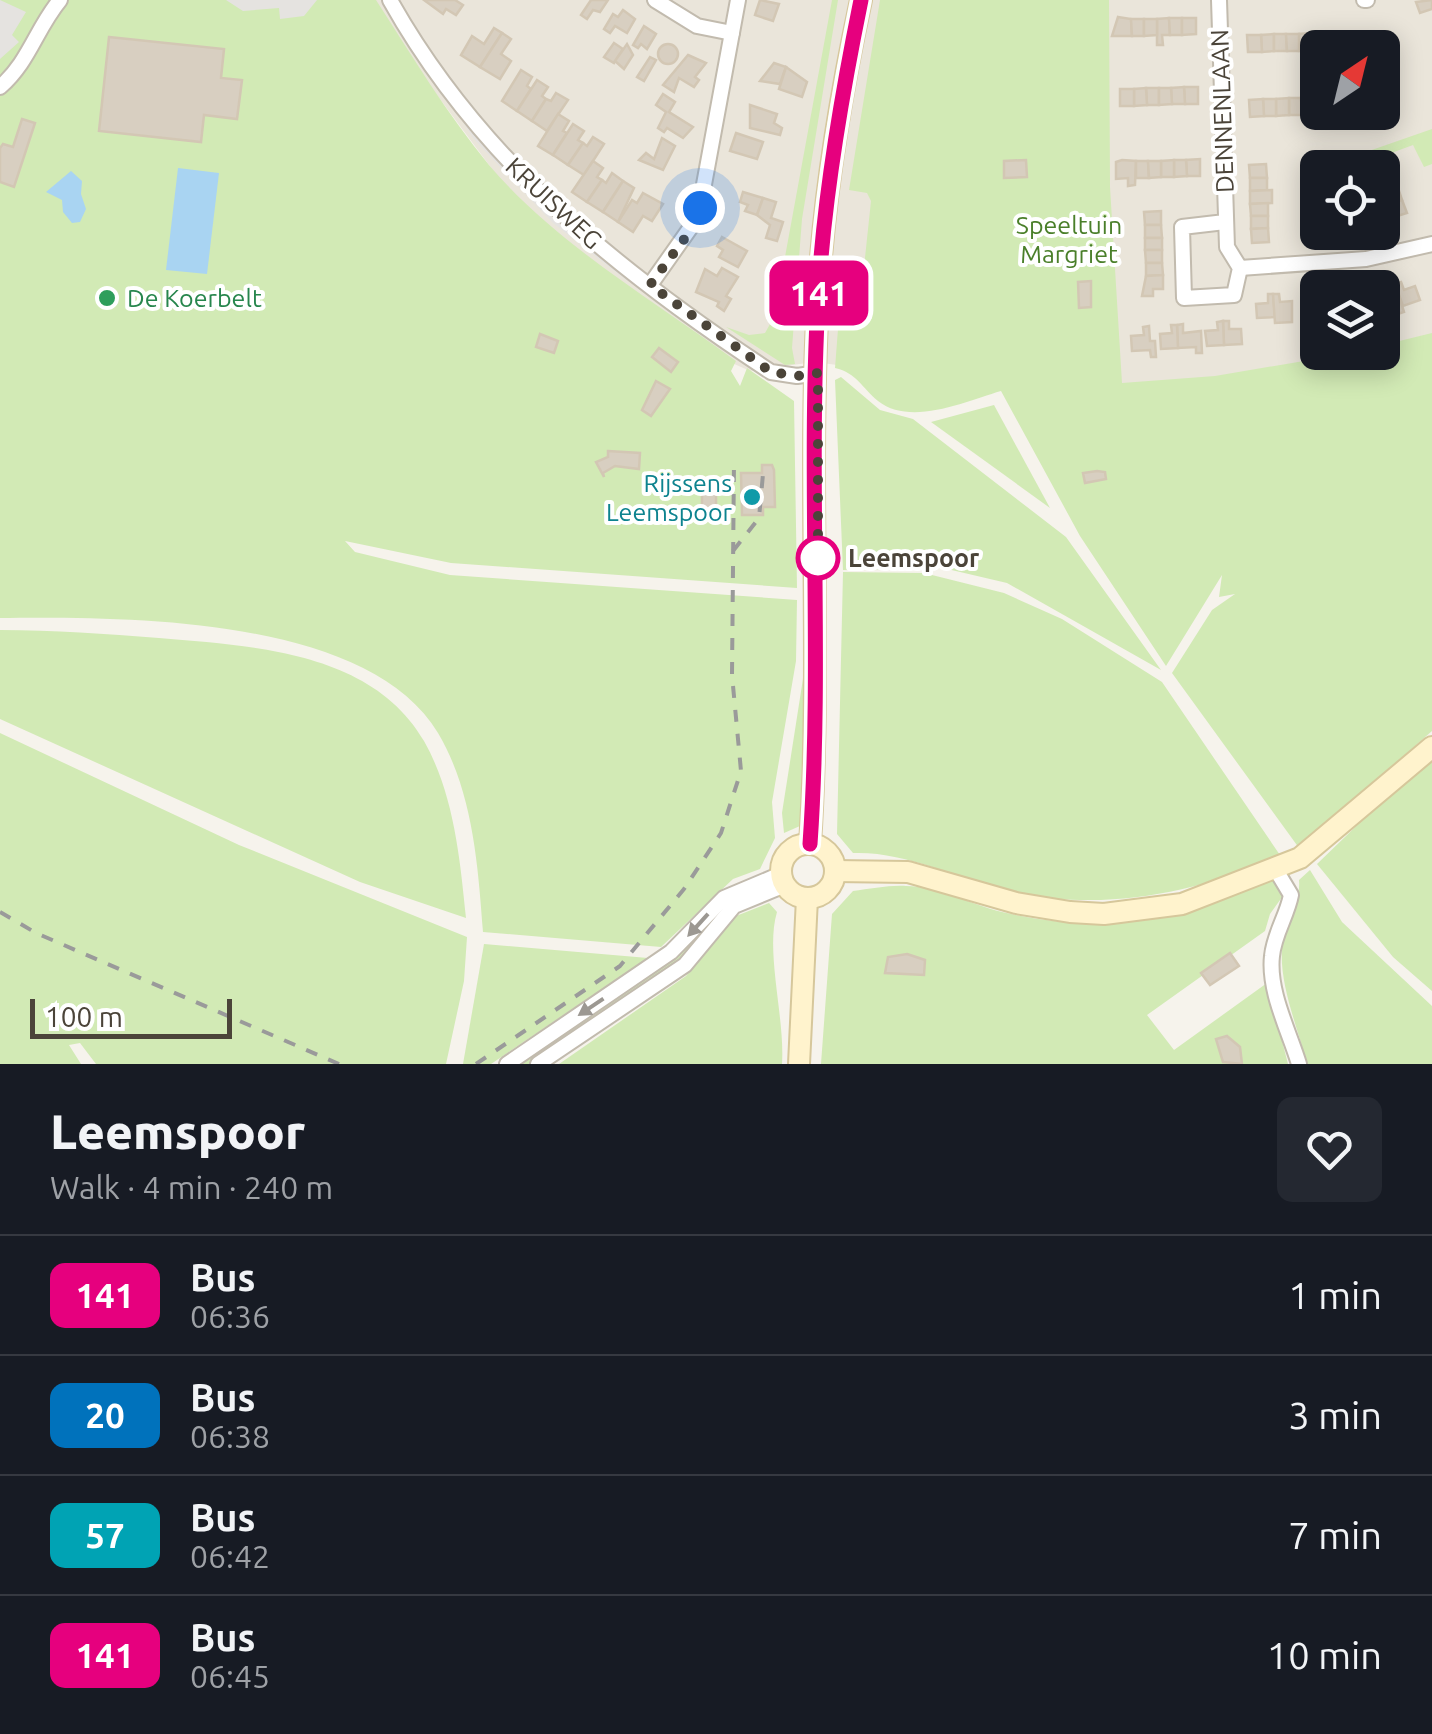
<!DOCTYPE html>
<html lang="en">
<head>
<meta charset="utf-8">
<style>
  :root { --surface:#171b24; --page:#242831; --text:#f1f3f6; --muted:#9ea1a6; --line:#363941 }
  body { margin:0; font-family:Ubuntu,sans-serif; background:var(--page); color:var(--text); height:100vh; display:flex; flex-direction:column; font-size:38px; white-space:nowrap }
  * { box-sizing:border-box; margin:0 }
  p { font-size:32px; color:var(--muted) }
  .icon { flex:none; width:55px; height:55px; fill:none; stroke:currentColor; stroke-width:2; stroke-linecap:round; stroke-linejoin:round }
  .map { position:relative; height:1064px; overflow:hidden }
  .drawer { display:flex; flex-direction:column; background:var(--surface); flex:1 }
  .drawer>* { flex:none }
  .badge { padding:0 20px; border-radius:15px; font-size:35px; line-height:65px }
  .needle { width:65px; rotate:35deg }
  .fabs { position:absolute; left:1300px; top:30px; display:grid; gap:20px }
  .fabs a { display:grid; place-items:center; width:100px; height:100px; border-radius:15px; background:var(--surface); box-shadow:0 5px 25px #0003; font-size:50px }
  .scale { position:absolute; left:30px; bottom:25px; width:202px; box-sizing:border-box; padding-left:10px; border:5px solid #4b4439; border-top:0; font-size:28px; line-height:35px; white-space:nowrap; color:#4b4439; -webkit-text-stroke:8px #fff; paint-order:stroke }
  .you { position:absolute; width:50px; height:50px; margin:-25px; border:8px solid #fff; border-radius:50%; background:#1a73e8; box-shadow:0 0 0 15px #1a73e833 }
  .map>.badge { position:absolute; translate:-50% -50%; box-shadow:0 0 0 5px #fff }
  .round { display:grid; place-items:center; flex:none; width:105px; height:105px; border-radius:15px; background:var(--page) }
  .overview { display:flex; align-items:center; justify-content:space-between; height:170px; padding:0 50px }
  h1 { font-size:48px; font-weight:800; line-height:75px }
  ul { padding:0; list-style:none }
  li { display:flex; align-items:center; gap:30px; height:120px; padding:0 50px; border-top:2px solid var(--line) }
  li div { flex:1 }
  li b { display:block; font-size:38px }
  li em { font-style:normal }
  li .badge { min-width:110px; font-weight:700; text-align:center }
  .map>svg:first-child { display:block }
  .residential { fill:#eae5da; fill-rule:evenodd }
  .green { fill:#d2eab5 }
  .parking { fill:#e5e3e0 }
  .water { fill:#a9d4f2 }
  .building { fill:#d8cfc1; stroke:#d3c7b4; stroke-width:2.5 }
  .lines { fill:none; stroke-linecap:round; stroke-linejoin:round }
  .street-casing { stroke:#c2bbae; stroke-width:18 }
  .secondary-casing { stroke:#d6c79b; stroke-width:24 }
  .street { stroke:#fff; stroke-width:14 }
  .secondary { stroke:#fff3cd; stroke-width:20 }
  .rail { stroke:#9a9a9a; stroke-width:4; stroke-dasharray:12 12; stroke-linecap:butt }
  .oneway { fill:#9c9892 }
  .line-casing { stroke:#fff; stroke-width:22 }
  .line { stroke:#e6007e; stroke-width:15 }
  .walk { stroke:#4b4439; stroke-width:10; stroke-dasharray:0 18 }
  .leisure-dot { fill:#2e9e5b; stroke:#fff; stroke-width:4 }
  .culture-dot { fill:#0f9aa8; stroke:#fff; stroke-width:4 }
  .stop-dot { fill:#fff; stroke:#e6007e; stroke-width:5 }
  .labels { text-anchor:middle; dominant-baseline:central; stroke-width:8; stroke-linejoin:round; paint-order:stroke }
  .street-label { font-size:25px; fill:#4b4439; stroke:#fff }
  .park-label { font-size:25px; fill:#4a7f2a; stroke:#fff }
  .leisure-label { font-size:25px; fill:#27864d; stroke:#fff; text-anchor:start }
  .culture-label { font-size:25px; fill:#0d838f; stroke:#fff; text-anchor:end }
  .stop-label { font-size:25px; font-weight:bold; fill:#4b4439; stroke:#fff; text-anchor:start }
</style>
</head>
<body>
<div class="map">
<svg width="1432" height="1064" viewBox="0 0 1432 1064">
  <rect width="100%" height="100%" fill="#f6f3ec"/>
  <path class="residential" d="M366 0H1432V340L1383 352 1382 288H1318V352L1381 353 1125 402 814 362 750 371 676 338 539 232ZM1318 48H1382V112H1318ZM1318 168H1382V232H1318Z"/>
  <g class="green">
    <path d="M0 0H376C412 56 447 114 489 165 556 244 653 300 736 361L731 371 740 386 747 368 794 401 797 588 451 563 345 541 355 552 450 575 797 600 796 661 772 802 775 838 760 869 733 879 661 947 483 932C478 866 473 792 438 733 367 615 124 617 0 618Z"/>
    <polygon points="832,0 838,0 802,219 792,348 795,364 785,365 726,327 749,335 765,333 774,317"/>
    <path d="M880 0H1109L1110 187 1122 383 1215 376 1351 353 1382 352 1383 345 1432 333V731L1299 848 1172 673 1212 610 1235 594 1219 597 1222 575 1166 666 1080 536 1001 391C966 401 911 427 878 401 862 388 857 373 835 368L838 329 858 324 871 201 867 193 849 190Z"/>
    <polygon points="1432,129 1432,164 1424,167 1413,145 1370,161 1366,152"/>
    <polygon points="841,377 880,410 913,419 1066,537 1161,670 1007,583 943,568 843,570 835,380"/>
    <polygon points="994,405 1050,508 931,422"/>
    <path d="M843 572 924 573 1004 593 1062 619 1162 682 1282 858C1193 892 1102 914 1007 890 956 878 905 851 853 853L837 834Z"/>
    <path d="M0 630C54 630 106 634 159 638 252 646 372 651 424 741 454 794 460 859 466 918L360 882 0 719Z"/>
    <polygon points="805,666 800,826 784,833 782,813"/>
    <polygon points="0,733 239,845 467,937 464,981 446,1064 96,1064 80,1043 69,1045 81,1064 0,1064"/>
    <polygon points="1432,753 1432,991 1393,957 1317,864"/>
    <path d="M1310 870 1342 922 1432 1006V1064H1307C1298 1028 1279 985 1282 947 1284 922 1301 905 1299 880Z"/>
    <path d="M1262 880 1276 881 1285 893 1270 914 1265 931 1147 1015 1174 1050 1267 983 1288 1064H821L832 914 853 891C870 889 889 885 906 886 939 887 970 904 1002 912 1103 935 1171 922 1262 880Z"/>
    <path d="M769 903 777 912C765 951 785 1017 782 1064H559L686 976 736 916Z"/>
    <polygon points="726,905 677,966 535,1064 514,1064"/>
    <polygon points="484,944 648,958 491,1064 463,1064"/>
  </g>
  <g class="parking">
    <polygon points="0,0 26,12 12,35 19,42 0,59"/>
    <polygon points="226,0 317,0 304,16 280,19 279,8 243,11"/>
    <polygon points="450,101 475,135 556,221 632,280 626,280 553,223 473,138"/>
  </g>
  <g class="water">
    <polygon points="178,168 219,173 207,274 166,270"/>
    <polygon points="71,171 82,181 81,194 86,209 80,222 72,223 63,212 62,200 46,192"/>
  </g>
  <g class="building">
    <polygon points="424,0 455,0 463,5 456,15 446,9 443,14"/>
    <polygon points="591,0 608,0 600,12 593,10 587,19 581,15"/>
    <polygon points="760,0 779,4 773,21 755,15"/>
    <polygon points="1432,0 1432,9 1420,13 1416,2"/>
    <polygon points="623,10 635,19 627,33 615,26 610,33 604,29 613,14 618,17"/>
    <polygon points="1118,17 1131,19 1132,36 1112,36"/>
    <polygon points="1169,18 1170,35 1162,35 1163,45 1157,45 1157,19"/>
    <polygon points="1169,18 1182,18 1182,35 1170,35"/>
    <polygon points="1182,18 1196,18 1196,34 1182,35"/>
    <polygon points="1131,19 1144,19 1144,36 1132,36"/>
    <polygon points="1144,19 1157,19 1157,35 1144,36"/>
    <polygon points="644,26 656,34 647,49 641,44 638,48 633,45"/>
    <polygon points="494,28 502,33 480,67 461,55 472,36 484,44"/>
    <polygon points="502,33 511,39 501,54 511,61 500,79 480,67"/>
    <polygon points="1311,33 1312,50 1299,51 1299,34"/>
    <polygon points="1311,33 1325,33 1326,48 1312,50"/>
    <polygon points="1274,34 1274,51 1262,52 1261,35"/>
    <polygon points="1274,34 1286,34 1287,51 1274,51"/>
    <polygon points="1286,34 1299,34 1299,51 1287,51"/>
    <polygon points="1367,34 1369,47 1352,48 1350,36"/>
    <polygon points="1247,35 1261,35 1262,52 1248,52"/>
    <polygon points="109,37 224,49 221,78 242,80 237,119 204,115 201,142 99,131"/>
    <polygon points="614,43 623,49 614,63 604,57"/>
    <polygon points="627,44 633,55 624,69 615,61"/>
    <circle cx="668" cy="54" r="10"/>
    <polygon points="688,55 706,63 695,77 699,80 694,87 679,78 674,92 663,85"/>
    <polygon points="650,57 656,60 644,81 637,77"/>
    <polygon points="774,63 786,67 780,84 760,81"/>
    <polygon points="786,67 807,82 802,97 779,89"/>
    <polygon points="521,70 532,77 527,86 531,89 517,111 502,101"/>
    <polygon points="537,80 548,87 542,96 546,99 532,121 517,111"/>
    <polygon points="1184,87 1198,87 1198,104 1185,104"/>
    <polygon points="1184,87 1185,104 1172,104 1171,88"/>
    <polygon points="1146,88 1159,88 1159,105 1147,105"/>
    <polygon points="1146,88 1147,105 1134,106 1134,89"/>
    <polygon points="1159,88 1171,88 1172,104 1159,105"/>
    <rect x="1120" y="89" width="14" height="17"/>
    <polygon points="556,93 568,100 547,131 532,121 546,99 551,101"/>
    <polygon points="663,94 675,102 669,112 693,127 683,138 667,128 664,132 658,128 666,112 656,105"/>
    <polygon points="1289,98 1301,98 1302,115 1289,115"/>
    <polygon points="1289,98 1289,115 1276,116 1276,99"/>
    <polygon points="1301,98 1314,98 1314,115 1302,115"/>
    <polygon points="1263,99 1276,99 1276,116 1264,116"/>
    <polygon points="1263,99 1264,116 1250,117 1249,100"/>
    <polygon points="750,105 777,114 774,123 782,128 780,135 750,128"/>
    <polygon points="558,114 569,121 563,131 567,133 553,155 538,146"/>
    <polygon points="22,119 35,123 14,187 0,182 0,148 3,144 13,147"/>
    <polygon points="573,124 584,131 578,140 583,143 568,165 553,155"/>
    <polygon points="736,133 763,142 757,159 730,151"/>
    <polygon points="593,137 604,144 584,175 568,165 583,143 587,146"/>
    <polygon points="662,138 675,146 663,170 639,160 646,153 654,159"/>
    <polygon points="1200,159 1200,176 1187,176 1186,160"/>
    <polygon points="1026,160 1027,177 1004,178 1004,161"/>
    <polygon points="1122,160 1136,161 1135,185 1128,186 1128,178 1116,179 1116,162"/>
    <polygon points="1174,160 1186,160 1187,176 1174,177"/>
    <polygon points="1174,160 1174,177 1161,177 1161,161"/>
    <polygon points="1337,160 1337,167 1318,168 1318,174 1309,175 1309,169 1317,168 1317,161"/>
    <polygon points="593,161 603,168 597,177 602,180 587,202 572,192"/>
    <polygon points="1136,161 1148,161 1149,178 1136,178"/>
    <polygon points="1148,161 1161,161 1161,177 1149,178"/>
    <polygon points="1266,164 1267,178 1250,178 1249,165"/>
    <polygon points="612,173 623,181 603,212 587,202 602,180 606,183"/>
    <polygon points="1394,176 1398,188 1382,193 1382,180"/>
    <polygon points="1250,178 1267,178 1267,190 1250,191"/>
    <polygon points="623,181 634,188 618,222 603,212"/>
    <polygon points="1398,188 1402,200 1386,205 1382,193"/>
    <polygon points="1272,190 1272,203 1250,204 1250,191"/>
    <polygon points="743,192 763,198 757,215 745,211 748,205 740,202"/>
    <polygon points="643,193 663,204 652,221 643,216 633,232 618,222 632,200 637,203"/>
    <polygon points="763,198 776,202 771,218 783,222 777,241 766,238 770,225 757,215"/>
    <polygon points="1402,200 1407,213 1391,218 1386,205"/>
    <polygon points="1268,203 1268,216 1251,216 1250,204"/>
    <polygon points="1161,211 1161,225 1145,225 1144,212"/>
    <polygon points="1251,216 1268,216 1268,228 1251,229"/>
    <polygon points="1145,225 1161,225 1162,238 1145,238"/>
    <polygon points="1268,228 1269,242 1252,243 1251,229"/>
    <polygon points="722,237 747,251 738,267 719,257 723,250 717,246"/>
    <rect x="1145" y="238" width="17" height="12"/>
    <polygon points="1145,250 1162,250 1162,263 1146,263"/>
    <polygon points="1146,263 1162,263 1163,275 1146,276"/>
    <polygon points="722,268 738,277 726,296 731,299 724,311 717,306 719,302 696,292 705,269 717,276"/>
    <polygon points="1163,275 1163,289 1153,289 1153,296 1142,296 1146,276"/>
    <polygon points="1091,281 1091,307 1079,308 1078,282"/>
    <polygon points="1401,282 1404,290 1415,286 1420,300 1403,306 1395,284"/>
    <polygon points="1395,284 1404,312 1382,319 1382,298 1393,294 1390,286"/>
    <polygon points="1314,291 1318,291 1318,314 1303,315 1302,301 1314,300"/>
    <polygon points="1268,294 1273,294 1275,317 1257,318 1256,304 1268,303"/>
    <polygon points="1273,294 1279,294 1280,302 1292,301 1292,322 1275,323"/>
    <polygon points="1223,321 1229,321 1229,329 1241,329 1242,344 1224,345"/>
    <polygon points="1223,321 1224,345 1207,346 1205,331 1218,330 1217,322"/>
    <polygon points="1183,324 1183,333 1201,331 1202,353 1196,353 1196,347 1178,348 1177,325"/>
    <polygon points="1171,325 1177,325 1178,348 1161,349 1160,334 1172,333"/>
    <polygon points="1149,326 1150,341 1155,341 1156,357 1151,357 1150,350 1132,351 1131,336 1144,335 1143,327"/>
    <polygon points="540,334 558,341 554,353 536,347"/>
    <polygon points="659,348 678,362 671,372 652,357"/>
    <polygon points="656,381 670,389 651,416 642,410"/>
    <polygon points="608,451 640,453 639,469 615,466 603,473 604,477 596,462 608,457"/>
    <polygon points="762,465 772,465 774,470 775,507 763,507 763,515 742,515 741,473 762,473"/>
    <polygon points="1097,471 1105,472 1106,479 1085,483 1083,473"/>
    <polygon points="702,492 716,492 716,514 702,515"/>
    <polygon points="1230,953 1239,966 1210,985 1201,973"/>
    <polygon points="907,954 925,960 924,975 885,973 888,957"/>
    <polygon points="1227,1036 1240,1047 1242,1064 1223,1062 1216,1039"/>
  </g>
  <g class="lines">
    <defs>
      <g id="street">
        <path d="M390 0C480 161 619 272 771 372L797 376 818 373"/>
        <polyline points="655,0 697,26 732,33"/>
        <polyline points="1219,0 1227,247 1240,268 1234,295 1184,298 1182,227 1225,222"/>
        <polyline points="1364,0 1367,0"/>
        <path d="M0 87C29 62 36 29 60 0"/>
        <polyline points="1240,268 1366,259 1432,244"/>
        <polyline points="650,285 698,217 738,0"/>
        <path d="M1276 870 1291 895C1287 916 1274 934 1272 956 1268 991 1289 1031 1299 1064"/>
        <polyline points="507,1064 671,952 724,898 781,874"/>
        <polyline points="538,1064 685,965 734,906 785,885"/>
      </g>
      <g id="secondary">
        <path d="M810 844C822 659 807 469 819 284 825 190 841 93 861 0"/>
        <circle cx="808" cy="871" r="27"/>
        <polyline points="835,871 908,872 1016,903 1070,912 1104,914 1182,904 1300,858 1432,747"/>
        <polyline points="799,1064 807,898"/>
      </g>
    </defs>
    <use href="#street" class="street-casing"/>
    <use href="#secondary" class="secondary-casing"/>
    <use href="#street" class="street"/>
    <use href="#secondary" class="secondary"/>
    <g class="rail">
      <polyline points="733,551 759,518 763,474"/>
      <polyline points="0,912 36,933 339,1064"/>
      <polyline points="476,1064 620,966 684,889 721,833 741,771 732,675 734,461"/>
    </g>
  </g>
  <defs><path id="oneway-solid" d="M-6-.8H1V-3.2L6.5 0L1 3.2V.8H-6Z" transform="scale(2.5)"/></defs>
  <g class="oneway">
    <use href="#oneway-solid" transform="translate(698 925) rotate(132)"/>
    <use href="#oneway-solid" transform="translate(591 1007) rotate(146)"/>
  </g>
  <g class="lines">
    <defs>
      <path id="line" d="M810 844C823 658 807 470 819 284 825 190 842 93 861 0"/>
    </defs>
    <use href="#line" class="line-casing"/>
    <use href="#line" class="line"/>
    <polyline class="walk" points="700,208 694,226 650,285 771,372 797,376 818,373 818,566 818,558"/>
  </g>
  <circle class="leisure-dot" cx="107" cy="298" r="10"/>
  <circle class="culture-dot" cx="752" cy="497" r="10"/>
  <circle class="stop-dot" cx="818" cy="558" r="20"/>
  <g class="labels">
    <g class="street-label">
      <text transform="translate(1222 111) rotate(-92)">DENNENLAAN</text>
      <text transform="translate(554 203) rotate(43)">KRUISWEG</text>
    </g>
    <g class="park-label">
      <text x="1069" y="225">Speeltuin<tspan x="1069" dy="29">Margriet</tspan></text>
    </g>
    <g class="leisure-label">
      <text x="127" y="298">De Koerbelt</text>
    </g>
    <g class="culture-label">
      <text x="732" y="483">Rijssens<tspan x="732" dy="29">Leemspoor</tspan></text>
    </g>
    <g class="stop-label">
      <text x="848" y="558">Leemspoor</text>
    </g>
  </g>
</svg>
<div class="fabs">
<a><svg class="needle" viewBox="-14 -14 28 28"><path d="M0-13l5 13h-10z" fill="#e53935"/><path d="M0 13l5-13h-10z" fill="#9ea1a6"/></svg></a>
<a><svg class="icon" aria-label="locate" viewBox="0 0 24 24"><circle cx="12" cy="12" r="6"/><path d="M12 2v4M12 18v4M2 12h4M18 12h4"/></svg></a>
<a><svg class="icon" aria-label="layers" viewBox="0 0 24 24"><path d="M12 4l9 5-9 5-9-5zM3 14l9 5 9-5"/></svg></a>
</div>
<div class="scale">100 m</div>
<div class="you" style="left:700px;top:208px"></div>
<b class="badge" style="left:819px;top:293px;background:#e6007e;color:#fff">141</b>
</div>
<section class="drawer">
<div class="overview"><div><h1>Leemspoor</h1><p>Walk · 4 min · 240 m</p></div><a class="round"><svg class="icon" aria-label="heart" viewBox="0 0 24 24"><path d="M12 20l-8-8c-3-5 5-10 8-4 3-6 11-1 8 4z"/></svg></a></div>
<ul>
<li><span class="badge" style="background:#e6007e;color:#fff">141</span><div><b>Bus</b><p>06:36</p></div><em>1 min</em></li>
<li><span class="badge" style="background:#0072bc;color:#fff">20</span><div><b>Bus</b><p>06:38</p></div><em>3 min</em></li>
<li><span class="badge" style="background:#00a3b4;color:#fff">57</span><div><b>Bus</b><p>06:42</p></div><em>7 min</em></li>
<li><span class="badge" style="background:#e6007e;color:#fff">141</span><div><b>Bus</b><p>06:45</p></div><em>10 min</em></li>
</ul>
</section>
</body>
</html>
